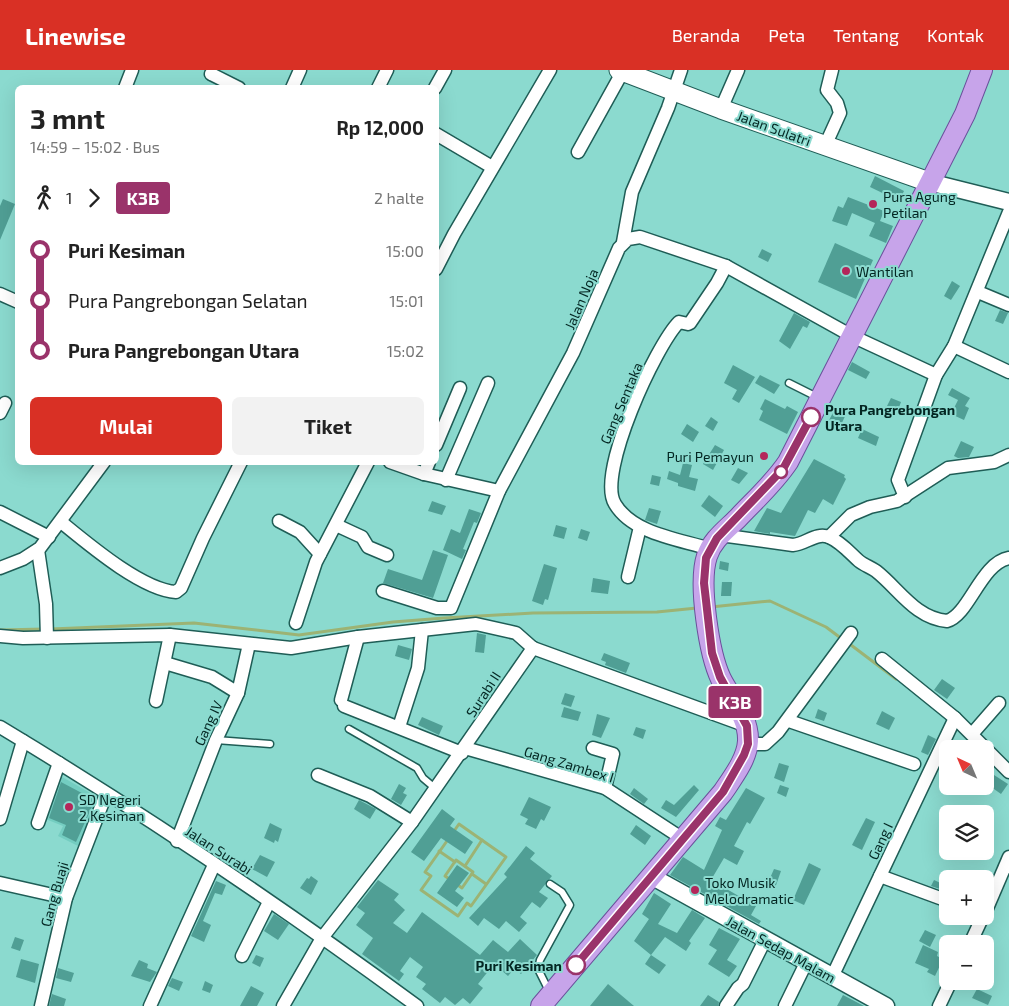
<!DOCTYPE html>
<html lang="id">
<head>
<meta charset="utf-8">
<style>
  :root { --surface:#fff; --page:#f2f2f2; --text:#222; --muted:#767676; --accent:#d93025 }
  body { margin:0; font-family:"Exo 2",sans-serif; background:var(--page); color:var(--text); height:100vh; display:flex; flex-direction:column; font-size:19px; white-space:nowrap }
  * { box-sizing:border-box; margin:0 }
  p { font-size:16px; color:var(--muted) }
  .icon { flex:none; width:28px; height:28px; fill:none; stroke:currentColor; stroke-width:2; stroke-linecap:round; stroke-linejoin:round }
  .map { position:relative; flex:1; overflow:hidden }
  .sheet { position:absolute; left:15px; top:15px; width:424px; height:380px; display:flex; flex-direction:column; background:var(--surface); border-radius:8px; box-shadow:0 5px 20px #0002 }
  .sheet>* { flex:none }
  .badge { padding:0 10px; border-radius:4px; font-size:18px; line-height:32px }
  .needle { width:32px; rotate:316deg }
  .fabs { position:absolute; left:939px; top:670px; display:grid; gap:10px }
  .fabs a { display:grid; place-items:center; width:55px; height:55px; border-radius:8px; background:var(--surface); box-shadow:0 5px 20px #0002; font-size:25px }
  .map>.badge { position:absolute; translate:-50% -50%; box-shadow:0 0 0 2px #fff }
  .legs { display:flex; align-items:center; gap:8px; height:55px; padding:0 15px; font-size:16px }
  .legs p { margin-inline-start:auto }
  .headline { display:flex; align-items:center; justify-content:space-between; height:85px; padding:0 15px }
  h1 { font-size:28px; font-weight:700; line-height:38px }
  .action { display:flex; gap:10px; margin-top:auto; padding:10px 15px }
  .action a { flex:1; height:58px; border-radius:8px; background:var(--accent); color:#fff; font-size:20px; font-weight:700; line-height:58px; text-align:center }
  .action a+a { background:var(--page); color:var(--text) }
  ul { padding:0 15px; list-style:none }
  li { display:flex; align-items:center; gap:18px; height:50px; font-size:19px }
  li i { display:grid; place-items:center; width:8px; height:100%; margin:0 6px; background:currentColor }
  li i::after { content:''; width:12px; height:12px; margin:-6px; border:4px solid; border-radius:50%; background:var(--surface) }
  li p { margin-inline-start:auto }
  li:first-child i { background:linear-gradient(#0000 50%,currentColor 0) }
  li:last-child i { background:linear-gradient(currentColor 50%,#0000 0) }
  header { display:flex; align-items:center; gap:30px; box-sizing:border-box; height:70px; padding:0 25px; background:var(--accent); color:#fff }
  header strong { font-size:24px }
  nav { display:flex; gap:28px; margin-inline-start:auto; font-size:18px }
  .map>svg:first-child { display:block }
  .built { fill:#74cdc1 }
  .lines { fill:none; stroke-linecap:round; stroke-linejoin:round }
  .stream { stroke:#9cb374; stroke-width:3 }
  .building { fill:#509f95 }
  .service-casing { stroke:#1f5d56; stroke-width:9 }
  .minor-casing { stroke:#1f5d56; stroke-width:15 }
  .tertiary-casing { stroke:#1f5d56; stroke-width:19 }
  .secondary-casing { stroke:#1f5d56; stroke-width:21 }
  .primary-casing { stroke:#6a509b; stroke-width:22 }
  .service { stroke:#fff; stroke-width:6 }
  .minor { stroke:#fff; stroke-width:12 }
  .tertiary { stroke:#fff; stroke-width:16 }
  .secondary { stroke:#fff; stroke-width:19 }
  .primary { stroke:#c7a4ea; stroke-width:20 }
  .line-1-casing { stroke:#fff; stroke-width:11 }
  .line-1 { stroke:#9a336a; stroke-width:8 }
  .poi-dot { fill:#b4265a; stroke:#8bdacf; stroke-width:2 }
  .stop-1-dot { fill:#fff; stroke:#9a336a; stroke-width:2.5 }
  .labels { text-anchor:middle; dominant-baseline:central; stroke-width:4; stroke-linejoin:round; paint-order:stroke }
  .street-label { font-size:14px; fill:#032622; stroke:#8bdacf }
  .poi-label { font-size:14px; fill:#032622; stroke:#8bdacf; text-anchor:start }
  .stop-label { font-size:14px; font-weight:bold; fill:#032622; stroke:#8bdacf; text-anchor:start }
</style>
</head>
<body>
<header>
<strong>Linewise</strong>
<nav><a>Beranda</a><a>Peta</a><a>Tentang</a><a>Kontak</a></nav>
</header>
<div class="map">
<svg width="1009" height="936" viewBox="0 0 1009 936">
  <rect width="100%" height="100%" fill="#8bdacf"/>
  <polygon class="built" points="57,704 99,728 78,776 58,766 63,756 38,746"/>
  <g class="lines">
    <g class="stream">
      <polyline points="711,537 770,531 826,557 842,569"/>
      <polyline points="51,559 194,553 299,565 393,552 444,548 533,543 657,542 697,538"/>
      <polyline points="0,560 44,559"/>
      <polyline points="847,572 896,609"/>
      <polygon points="459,754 506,787 471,836 467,833 458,846 421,820 431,806 425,802"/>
      <polyline points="439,781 455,792"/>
      <polygon points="456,790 473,802 462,818 445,806"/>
      <polyline points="465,796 482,770"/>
      <polyline points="472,804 486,814"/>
    </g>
  </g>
  <g class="building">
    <polygon points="875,106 904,121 899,131 870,117"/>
    <polygon points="848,127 884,141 880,151 893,156 886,173 869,166 875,153 852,143 847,156 832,151 838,136 843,138"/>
    <polygon points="3,129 15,134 0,170 0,136"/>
    <polygon points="835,173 873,190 856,229 818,212"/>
    <polygon points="762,179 772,184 768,192 758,187"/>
    <polygon points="952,211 960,216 951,230 944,226"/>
    <polygon points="1000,240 1008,243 1003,254 995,251"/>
    <polygon points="794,243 810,252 807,258 803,256 790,279 779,271"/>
    <polygon points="852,292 870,302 866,309 848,300"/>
    <polygon points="733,295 755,307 739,333 732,329 737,320 724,313"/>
    <polygon points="760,305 780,315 774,324 755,313"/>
    <polygon points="952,318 970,328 965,336 969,338 964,350 951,344 958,330 948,325"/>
    <polygon points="891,328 901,332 898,340 887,336"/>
    <polygon points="765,329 785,339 787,336 798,342 787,364 759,350 763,341 760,339"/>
    <polygon points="836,337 847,342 840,357 828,352"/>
    <polygon points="711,347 718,352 713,361 705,356"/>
    <polygon points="687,354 699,362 693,372 681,364"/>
    <polygon points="862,359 879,367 876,376 858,368"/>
    <polygon points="961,371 974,377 969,387 958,388 954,386"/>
    <polygon points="715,375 724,380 713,400 703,394"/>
    <polygon points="814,389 845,405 844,407 846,409 833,435 823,429 815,443 808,440 795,466 770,462 770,464 754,461 767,438 781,443"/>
    <polygon points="683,393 692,395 689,407 698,409 695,421 678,416 678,413 667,409 669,401 680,405"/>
    <polygon points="738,398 748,403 739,414 731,410"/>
    <polygon points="652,405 661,407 659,416 650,414"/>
    <polygon points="709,425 723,436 715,447 701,436"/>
    <polygon points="432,431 446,436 442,445 428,441"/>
    <polygon points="649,438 661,441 657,454 645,450"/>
    <polygon points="469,439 481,443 477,453 474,452 463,479 466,480 462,489 443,480 451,459 460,463"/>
    <polygon points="556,455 567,458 564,469 553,466"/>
    <polygon points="581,459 590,462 587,471 578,468"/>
    <polygon points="433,480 448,485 433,528 383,513 388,499 422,510"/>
    <polygon points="720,491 729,493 728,501 719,499"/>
    <polygon points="544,494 557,498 548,530 545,529 543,535 532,531"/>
    <polygon points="593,508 610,511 608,524 591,522"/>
    <polygon points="722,512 732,512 731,526 721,526"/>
    <polygon points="477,563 486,565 484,583 475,582"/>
    <polygon points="398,575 412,579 409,590 395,586"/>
    <polygon points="604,583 630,593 626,603 605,595 606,592 601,590"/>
    <polygon points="942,609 955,618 947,629 934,620"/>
    <polygon points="565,623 575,626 571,637 561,634"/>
    <polygon points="564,637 581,642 578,651 561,647"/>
    <polygon points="818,639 827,643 824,651 815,648"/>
    <polygon points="882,641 895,648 889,660 876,654"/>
    <polygon points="597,644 610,648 601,668 592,665"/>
    <polygon points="422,647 443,656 439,665 418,655"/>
    <polygon points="636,657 646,660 643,669 633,665"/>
    <polygon points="928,665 936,669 928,685 921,682"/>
    <polygon points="779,693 789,696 784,712 774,708"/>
    <polygon points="994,705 1008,714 1001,724 987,714"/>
    <polygon points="61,712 95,730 76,772 62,765 66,755 49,748"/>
    <polygon points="399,714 406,718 403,723 407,725 401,735 391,729"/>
    <polygon points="694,715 699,720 676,747 661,738 666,730 674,735"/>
    <polygon points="780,715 789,718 786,727 777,723"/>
    <polygon points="634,718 648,729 644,734 630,724"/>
    <polygon points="746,718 765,728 750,754 747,752 734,776 744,781 737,795 724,788 711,810 756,836 751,845 761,851 759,854 670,805 683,787 704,800 722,760 715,756 720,747 726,750"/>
    <polygon points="529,727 551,737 544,751 541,749 536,759 525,754 528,749 520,745"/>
    <polygon points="359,730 376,739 370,749 354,739"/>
    <polygon points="442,739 455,749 450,756 473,772 465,784 441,768 424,791 411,782"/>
    <polygon points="866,748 875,752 862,780 852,775"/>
    <polygon points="270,753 282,759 278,772 275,770 274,773 264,768"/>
    <polygon points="636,755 651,766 645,775 630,764"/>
    <polygon points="526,776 535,783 530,789 552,806 539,822 548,828 540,838 532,832 520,847 527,853 519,862 506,851 499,859 484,848 478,856 469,848 507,807 504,804"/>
    <polygon points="260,785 275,792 267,807 252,799"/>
    <polygon points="809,793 821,799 804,835 793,830"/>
    <polygon points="457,795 469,803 455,821 464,828 457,837 437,823"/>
    <polygon points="774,799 781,801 775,818 767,815"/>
    <polygon points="311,806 318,811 311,825 300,818 307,808 309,809"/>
    <polygon points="378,810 399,824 394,830 405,840 393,853 407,863 422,842 480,885 493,870 508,882 520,869 537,885 521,904 514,899 508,906 494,894 478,914 483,918 470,934 463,928 455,935 445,927 440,933 422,919 426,914 416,907 423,897 410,887 400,901 404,904 399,911 362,884 373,868 356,855 365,843 357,837"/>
    <polygon points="934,810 945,815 943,820 931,816"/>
    <polygon points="216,811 226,815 222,825 215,823 203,851 211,855 204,872 191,866"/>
    <polygon points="654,823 671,834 658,854 677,863 692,840 705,848 689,871 691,873 686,881 665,867 651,885 634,871 649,849 642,844"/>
    <polygon points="274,844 289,854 278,870 264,861"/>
    <polygon points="719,858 740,869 727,890 737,896 729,907 708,894 717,880 709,875"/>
    <polygon points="925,860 936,865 930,877 919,871"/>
    <polygon points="15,867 24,870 20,881 11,878"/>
    <polygon points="923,875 938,882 937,886 943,889 935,906 927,902 929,899 915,893"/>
    <polygon points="256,885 264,888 260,897 252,893"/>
    <polygon points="651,885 666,895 659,904 645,894"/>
    <polygon points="21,889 39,894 35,913 16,907"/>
    <polygon points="139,890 148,894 147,898 157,902 150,912 131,906"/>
    <polygon points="58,898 74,903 71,912 56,908"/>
    <polygon points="172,908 183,912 179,921 168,916"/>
    <polygon points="205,911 213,915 210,923 202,920"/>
    <polygon points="608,914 634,936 590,936"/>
    <polygon points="251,916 264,923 257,936 240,936"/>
    <polygon points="977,919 992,926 988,935 972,928"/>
    <polygon points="52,924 66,929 64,936 49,936"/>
    <polygon points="708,925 719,932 718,936 700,936"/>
    <polygon points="843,925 864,936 837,936"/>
  </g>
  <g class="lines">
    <defs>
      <g id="service">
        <polyline points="789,313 817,327"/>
        <polyline points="349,659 417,698 423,708 436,719"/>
        <polyline points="216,670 270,674"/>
        <polyline points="549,921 538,899 540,890 570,835 562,822 550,814"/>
      </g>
      <g id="minor">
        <polyline points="211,4 239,18"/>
        <polyline points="125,18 132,0"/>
        <polyline points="292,18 300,0"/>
        <polyline points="378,18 387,0"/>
        <polyline points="435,18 445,0"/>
        <polyline points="721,39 738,0"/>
        <polyline points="436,64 492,97"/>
        <polyline points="825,76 840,43 837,33 827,20 832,0"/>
        <polyline points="578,82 623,1"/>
        <polyline points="623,172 632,122 668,38 681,0"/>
        <polyline points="436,199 454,164 550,0"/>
        <polyline points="978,222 1009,235"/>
        <polyline points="0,224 18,232"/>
        <polyline points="954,276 1009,302"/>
        <polyline points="0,343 5,333"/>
        <polyline points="436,375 460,318"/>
        <polyline points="390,392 424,404 499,421"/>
        <polyline points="424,404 429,392"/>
        <polyline points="446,410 488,313"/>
        <polyline points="905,427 898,410 936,305 954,276 1009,142"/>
        <polyline points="0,442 49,467"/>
        <polyline points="279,451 300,462 320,484"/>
        <path d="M61 452C88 474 142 520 176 522L181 518 203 468 241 392"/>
        <polyline points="336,455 362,467 368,477 387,485"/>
        <path d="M720 465 793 475C806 474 816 462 829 467 841 472 850 483 859 491 864 495 870 497 876 501 899 519 915 548 947 551 969 545 981 493 1009 488"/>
        <polyline points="829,467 851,445 870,437 897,431 948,398 994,392 1009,385"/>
        <path d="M710 479C679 469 633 464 615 434 596 404 656 275 679 252L688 254 690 253 717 213 726 196"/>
        <polyline points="38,480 46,534 47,568"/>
        <polyline points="0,498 23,489 40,478 104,392"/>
        <polyline points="628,507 640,457"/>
        <polyline points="383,521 437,538 451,538 499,421 573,283 619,178 628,169 640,167 726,196 852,266 936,305"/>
        <polyline points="296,553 316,492 368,392"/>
        <polyline points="0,566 23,568 170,565 291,578 358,567 476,554 516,563 533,578"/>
        <polyline points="533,578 747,656"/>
        <polyline points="882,589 955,648 1009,702"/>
        <polyline points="165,593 212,607 238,623 216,670 177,771"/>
        <polyline points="238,623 249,574"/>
        <polyline points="341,630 358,567"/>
        <polyline points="156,631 170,565"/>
        <polyline points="344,636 462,683"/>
        <polyline points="789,651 914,694"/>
        <path d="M0 657C143 743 282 837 417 936"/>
        <polyline points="399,657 418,598 422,560"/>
        <polyline points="972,664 999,633"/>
        <polyline points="748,674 765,674 778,662 851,563"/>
        <polyline points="465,678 605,718 683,769"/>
        <polyline points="593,678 613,684 605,718"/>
        <polyline points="318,705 370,726 412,752"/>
        <polyline points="0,749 23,671"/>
        <polyline points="38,753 59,693"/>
        <polyline points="880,806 948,831"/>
        <polyline points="0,813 66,828"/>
        <polyline points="985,843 1009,787"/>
        <polyline points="970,874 983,846"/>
        <polyline points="242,886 269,832"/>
        <polyline points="832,907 955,648"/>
        <polyline points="41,936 66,828 106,724"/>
        <polyline points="150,936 214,795"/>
        <polyline points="283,936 322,868 412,752 533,578"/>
        <polyline points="726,936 738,918 743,914 765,870"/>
        <polyline points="785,936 806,893"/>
        <polyline points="939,936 951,911"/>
      </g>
      <g id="tertiary">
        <polyline points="929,112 1009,132"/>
        <polyline points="651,806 886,936"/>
      </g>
      <polyline id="secondary" points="619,0 721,39 929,112"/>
      <path id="primary" d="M541 936 723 722C733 707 747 689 748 671 749 647 731 629 721 609 709 584 698 513 707 486 712 470 726 460 738 448 755 430 774 413 788 392L965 44 982 0"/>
    </defs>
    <use href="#service" class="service-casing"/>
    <use href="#minor" class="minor-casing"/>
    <use href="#tertiary" class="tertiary-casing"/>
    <use href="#secondary" class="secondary-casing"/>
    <use href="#primary" class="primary-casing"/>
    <use href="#service" class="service"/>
    <use href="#minor" class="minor"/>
    <use href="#tertiary" class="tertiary"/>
    <use href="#secondary" class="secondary"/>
    <use href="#primary" class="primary"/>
  </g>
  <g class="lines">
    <defs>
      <polyline id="line-1" points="576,895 723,722 744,685 748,674 747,656 720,607 712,583 704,513 706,488 717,468 783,399 811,347"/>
    </defs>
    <use href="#line-1" class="line-1-casing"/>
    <use href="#line-1" class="line-1"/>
  </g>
  <g class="poi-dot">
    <circle cx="873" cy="134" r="5"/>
    <circle cx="846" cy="201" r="5"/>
    <circle cx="764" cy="386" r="5"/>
    <circle cx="69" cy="737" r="5"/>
    <circle cx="695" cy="820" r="5"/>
  </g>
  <g class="stop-1-dot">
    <circle cx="811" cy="347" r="9"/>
    <circle cx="781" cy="402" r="6"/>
    <circle cx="576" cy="895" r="9"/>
  </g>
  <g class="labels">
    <g class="street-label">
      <text transform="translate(774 58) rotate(20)">Jalan Sulatri</text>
      <text transform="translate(581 229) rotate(-67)">Jalan Noja</text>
      <text transform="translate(621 333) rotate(-67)">Gang Sentaka</text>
      <text transform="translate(483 624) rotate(-57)">Surabi II</text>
      <text transform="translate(208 653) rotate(-65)">Gang IV</text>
      <text transform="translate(569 694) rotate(17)">Gang Zambex I</text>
      <text transform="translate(880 771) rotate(-65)">Gang I</text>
      <text transform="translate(219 780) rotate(33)">Jalan Surabi</text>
      <text transform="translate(54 824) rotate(-74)">Gang Buaji</text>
      <text transform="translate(781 879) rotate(29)">Jalan Sedap Malam</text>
    </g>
    <g class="poi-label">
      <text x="883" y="126">Pura Agung<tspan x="883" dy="16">Petilan</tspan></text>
      <text x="856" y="201">Wantilan</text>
      <text x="754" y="386" text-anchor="end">Puri Pemayun</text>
      <text x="79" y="729">SD Negeri<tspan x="79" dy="16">2 Kesiman</tspan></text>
      <text x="705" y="812">Toko Musik<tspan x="705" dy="16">Melodramatic</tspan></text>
    </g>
    <g class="stop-label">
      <text x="825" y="339">Pura Pangrebongan<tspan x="825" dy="16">Utara</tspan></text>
      <text x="562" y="895" text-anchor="end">Puri Kesiman</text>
    </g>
  </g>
</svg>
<div class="fabs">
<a><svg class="needle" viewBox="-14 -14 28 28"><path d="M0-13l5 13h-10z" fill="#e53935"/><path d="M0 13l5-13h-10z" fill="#767676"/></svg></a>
<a><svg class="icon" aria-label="layers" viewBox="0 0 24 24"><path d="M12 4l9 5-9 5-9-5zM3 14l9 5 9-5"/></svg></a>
<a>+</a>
<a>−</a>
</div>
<b class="badge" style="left:735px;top:632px;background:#9a336a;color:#fff">K3B</b>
<section class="sheet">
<div class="headline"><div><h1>3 mnt</h1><p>14:59 – 15:02 · Bus</p></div><b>Rp 12,000</b></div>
<div class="legs"><svg class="icon" aria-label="walk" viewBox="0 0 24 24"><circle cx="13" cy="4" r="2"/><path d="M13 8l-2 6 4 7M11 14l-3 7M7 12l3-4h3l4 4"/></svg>1<svg class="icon" aria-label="forward" viewBox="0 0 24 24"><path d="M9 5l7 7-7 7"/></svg><b class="badge" style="background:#9a336a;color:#fff">K3B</b><p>2 halte</p></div>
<ul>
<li><i style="color:#9a336a"></i><b>Puri Kesiman</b><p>15:00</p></li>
<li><i style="color:#9a336a"></i><span>Pura Pangrebongan Selatan</span><p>15:01</p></li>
<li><i style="color:#9a336a"></i><b>Pura Pangrebongan Utara</b><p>15:02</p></li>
</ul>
<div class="action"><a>Mulai</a><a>Tiket</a></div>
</section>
</div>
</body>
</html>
